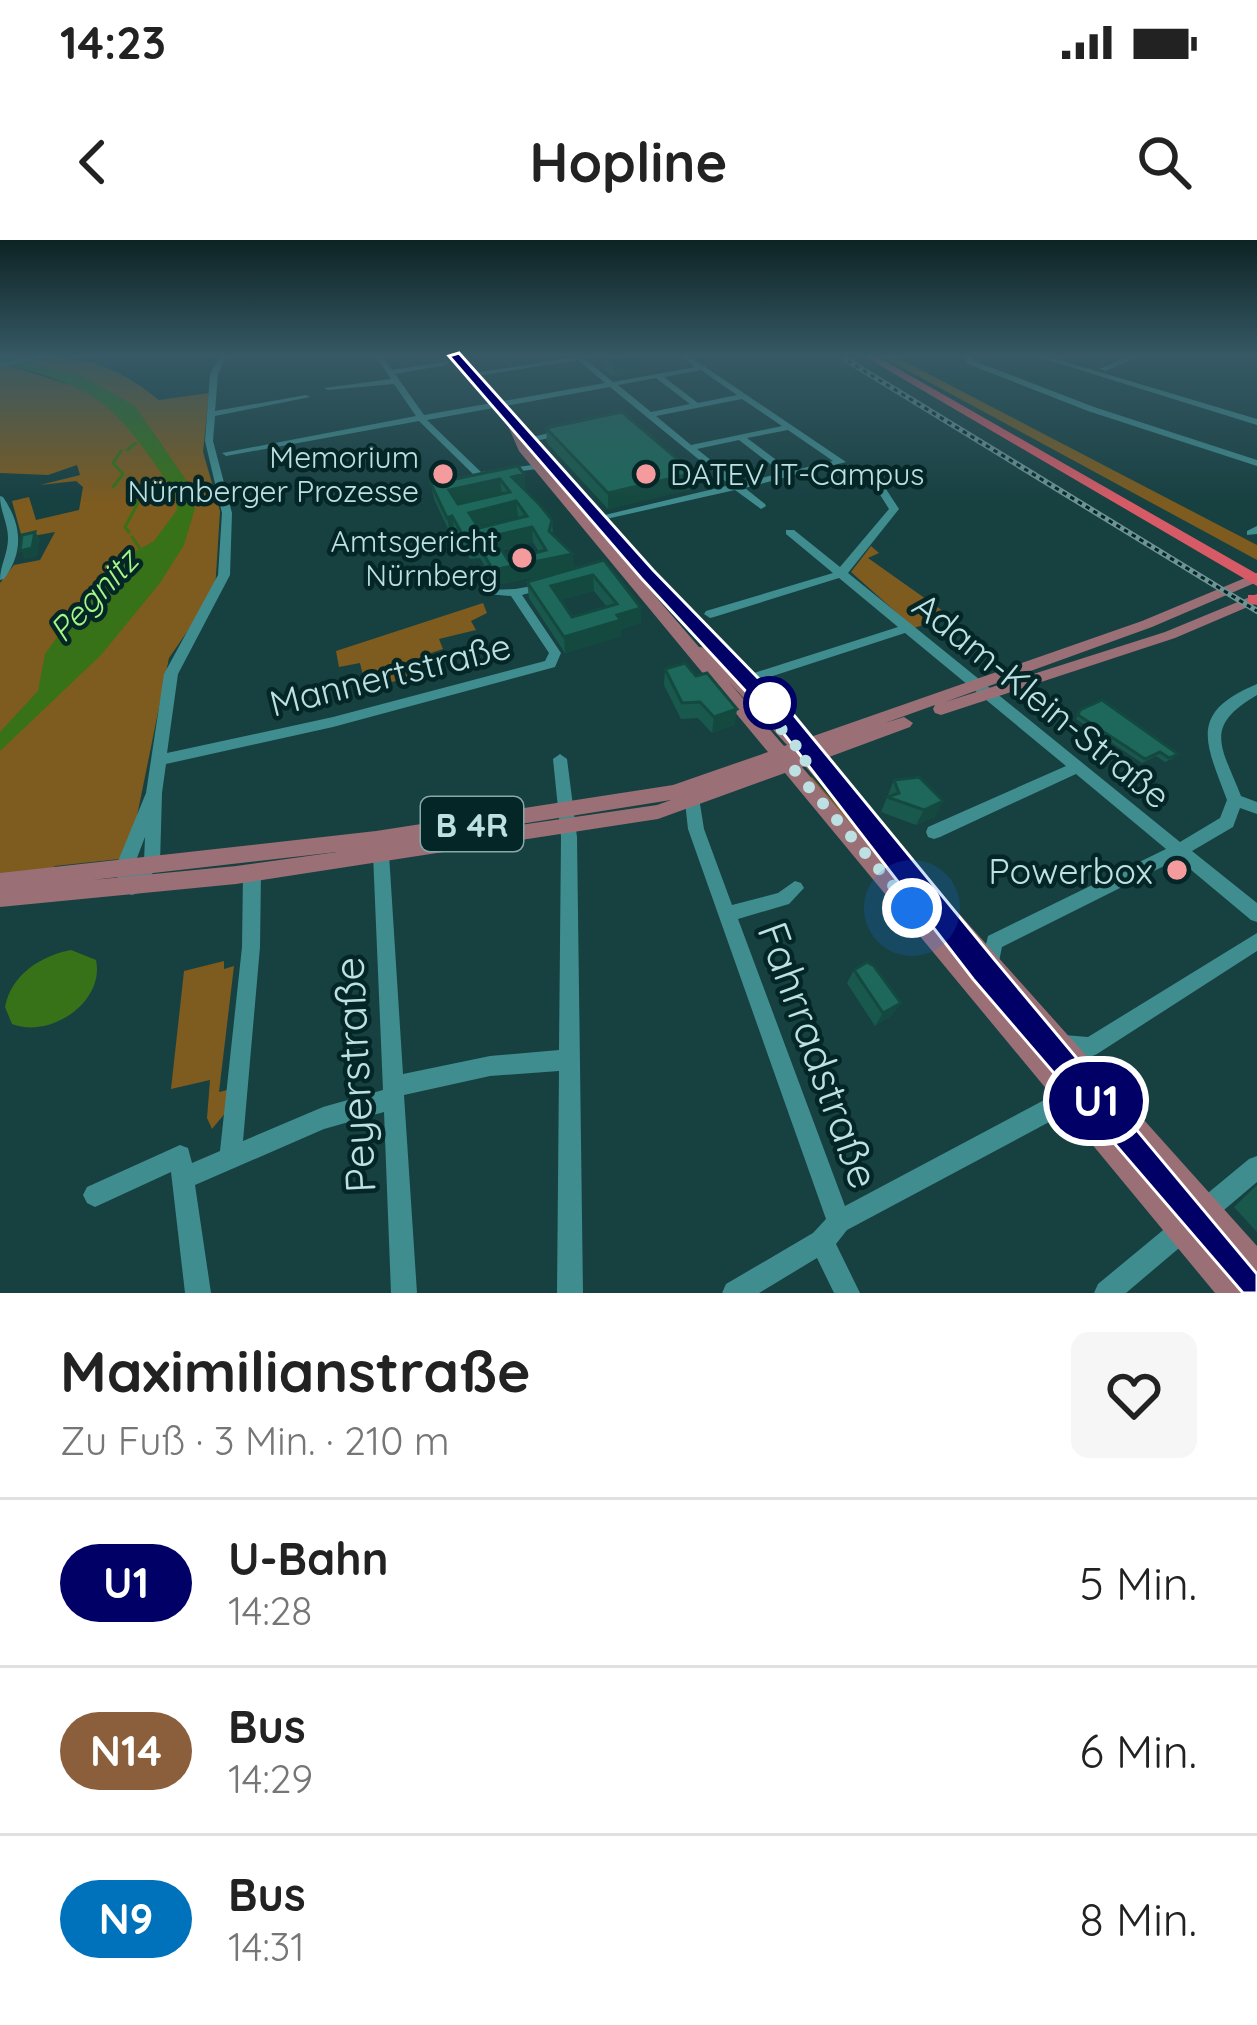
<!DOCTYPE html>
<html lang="de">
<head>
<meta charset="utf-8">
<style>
  :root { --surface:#fff; --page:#f6f6f6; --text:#222; --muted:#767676; --line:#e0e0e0 }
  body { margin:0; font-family:Quicksand,sans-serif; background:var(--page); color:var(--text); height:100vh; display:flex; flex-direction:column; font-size:45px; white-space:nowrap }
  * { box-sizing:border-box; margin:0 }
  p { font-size:39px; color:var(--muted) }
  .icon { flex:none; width:66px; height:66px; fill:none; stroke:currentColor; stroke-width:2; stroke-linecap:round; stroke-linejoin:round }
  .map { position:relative; height:1053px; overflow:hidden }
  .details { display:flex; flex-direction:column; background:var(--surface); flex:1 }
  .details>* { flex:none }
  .badge { padding:0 24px; border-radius:39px; font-size:42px; line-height:78px }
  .you { position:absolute; width:60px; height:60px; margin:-30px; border:9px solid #fff; border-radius:50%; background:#1a73e8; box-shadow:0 0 0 18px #1a73e833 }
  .map>.badge { position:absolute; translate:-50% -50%; box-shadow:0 0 0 6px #fff }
  .round { display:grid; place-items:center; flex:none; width:126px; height:126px; border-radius:18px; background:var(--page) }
  .summary { display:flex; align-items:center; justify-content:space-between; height:204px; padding:0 60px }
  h1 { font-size:57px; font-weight:700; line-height:90px }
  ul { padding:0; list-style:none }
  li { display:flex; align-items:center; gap:36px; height:168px; padding:0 60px; border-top:3px solid var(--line) }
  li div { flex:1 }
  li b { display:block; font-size:45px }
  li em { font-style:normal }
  li .badge { min-width:132px; font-weight:700; text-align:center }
  .status { display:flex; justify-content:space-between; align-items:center; height:84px; padding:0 60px; background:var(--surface); direction:ltr }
  .status svg { height:33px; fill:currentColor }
  header { display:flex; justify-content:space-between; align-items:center; height:156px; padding:0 60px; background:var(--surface); font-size:54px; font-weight:700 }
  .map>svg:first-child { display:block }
  .green { fill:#7e5b1e }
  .water { fill:#377218 }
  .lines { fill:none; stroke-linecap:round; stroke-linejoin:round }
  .stream { stroke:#377218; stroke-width:3 }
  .minor { fill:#408d8f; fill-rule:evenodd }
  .major { fill:#9a6f76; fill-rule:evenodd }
  .highway { fill:#d65b66; fill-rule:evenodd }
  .rail-casing { stroke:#6d9394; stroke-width:6 }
  .rail { stroke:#042627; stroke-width:3; stroke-dasharray:4.5; stroke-linecap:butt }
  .wall { fill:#19594d; fill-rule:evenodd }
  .shaded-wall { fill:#14493f }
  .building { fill:#1d685a; stroke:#14493f; stroke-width:3; fill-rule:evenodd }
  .line { fill:#006; stroke:#fff; stroke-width:3 }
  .walk { stroke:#bde1e2; stroke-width:12; stroke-dasharray:0 21.6 }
  .poi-dot { fill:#f59b9e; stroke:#042627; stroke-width:4.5 }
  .stop-dot { fill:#fff; stroke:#006; stroke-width:6 }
  .labels { text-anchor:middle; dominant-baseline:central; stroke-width:9; stroke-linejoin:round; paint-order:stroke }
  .far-poi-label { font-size:30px; fill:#bde1e2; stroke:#042627; text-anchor:end }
  .far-water-label { font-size:33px; font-style:italic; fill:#a6f686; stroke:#042627 }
  .shield { fill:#042627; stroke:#86a9aa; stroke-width:3 }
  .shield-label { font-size:33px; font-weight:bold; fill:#bde1e2 }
  .street-label { font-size:36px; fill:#bde1e2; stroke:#042627 }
  .poi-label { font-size:36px; fill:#bde1e2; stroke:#042627; text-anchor:end }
  .near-street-label { font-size:42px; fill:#bde1e2; stroke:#042627 }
</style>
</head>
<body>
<div class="status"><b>14:23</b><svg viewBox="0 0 49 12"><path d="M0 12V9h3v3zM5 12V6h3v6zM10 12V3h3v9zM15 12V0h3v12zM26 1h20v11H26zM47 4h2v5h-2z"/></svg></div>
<header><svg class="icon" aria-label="back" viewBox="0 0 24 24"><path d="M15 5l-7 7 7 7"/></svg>Hopline<svg class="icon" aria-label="search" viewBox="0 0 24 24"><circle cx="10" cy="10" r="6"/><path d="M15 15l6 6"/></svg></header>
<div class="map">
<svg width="1257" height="1053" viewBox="0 0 1257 1053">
  <rect width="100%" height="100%" fill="#174041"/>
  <g class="green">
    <path d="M4 116C71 116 105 116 159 160L209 153 203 212 220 271 215 351 169 418 135 586 120 619 55 626 0 662V343L14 325 40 320 55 292 22 298 12 261 29 257 36 280 79 270 83 247 76 241 40 245 80 235 77 225 48 235 0 233V123L83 149 79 137Z"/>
    <polygon points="881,116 894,116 1257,305 1257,320"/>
    <polygon points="871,306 879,313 868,318 950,376 914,388 851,332"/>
    <polygon points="483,363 487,373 471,381 476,390 439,399 443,409 428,414 436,430 366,449 360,423 339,427 336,411"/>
    <polygon points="812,537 1168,939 1161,944 808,539"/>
    <polygon points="224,721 224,729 234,726 219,852 232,849 231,866 212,889 207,878 210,840 171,849 184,731"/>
  </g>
  <g class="water">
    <path d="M0 116 82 136 135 166 193 250 195 268 184 305 160 343 101 415 0 511V492L38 451 45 414 68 382 92 359 114 324 154 301 177 270 175 253C117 168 104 148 0 123Z"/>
    <path d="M71 710 96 720C105 762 50 799 12 784L5 767C11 735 40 716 71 710Z"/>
  </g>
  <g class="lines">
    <g class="stream">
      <polyline points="127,210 136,203"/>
      <polyline points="113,247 123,234 113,223 121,211"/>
      <polyline points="129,292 125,287 138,263 131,260"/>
      <polyline points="132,297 141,310"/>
    </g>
    <g class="minor">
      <polygon points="37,116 51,116 0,127 0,123"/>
      <path d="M220 116H227L218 134 215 171 306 155 310 157 215 176 213 201 232 273 230 335 178 434 167 513 333 477 545 421 549 413 511 356 487 354V350L515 349 550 343V347L522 355 561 413 555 427 333 487 166 524 162 553 160 623 138 653 132 655 126 653 114 631 146 553 164 434 218 335 222 273 205 201 210 134ZM145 597 144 621 133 634 132 631Z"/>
      <path d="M376 116H382L392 130 449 121 446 125 395 134 424 175 605 143 578 120 471 137 474 133 586 116 585 119 613 142 695 127 680 116H689L846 222 745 248 765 264 766 266 761 269 735 250 584 284V280L730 245 610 147 427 180 481 232 540 224V228L537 229 476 237 419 181 226 216 222 213 416 176 394 144 328 150 324 148 391 139ZM701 130 737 155 698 163 664 137ZM656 138 690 164 651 172 618 145ZM742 159 782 186 691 205 656 176ZM788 190 833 221 791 231 747 198ZM739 200 782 233 739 243 697 209Z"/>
      <polygon points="964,116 971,116 974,121 1094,167 1257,220 1257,226 1088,171 968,124"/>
      <polygon points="1035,116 1046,116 1257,179 1257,185"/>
      <polygon points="1129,116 1139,116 1106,131 1099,129"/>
      <polygon points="561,190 564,191 564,195 520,204 516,201"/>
      <path d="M854 228 886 249 899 269 848 333 1180 602 1220 578 1227 560C1206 503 1187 473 1257 444V455C1202 487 1222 507 1241 556L1257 562V574L1240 568 1233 587 1192 611 1257 663V682L1251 680 1178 619 1002 707 997 731 990 734 983 731 981 725 988 696 1166 609 1076 534 940 597 934 599 928 597 926 592 928 587 1066 526 905 393 745 445H735L733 442 735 439 898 387 839 338 714 377 710 378 704 374 706 371 833 333 786 294V290H794L840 327 889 269 879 253 851 233 849 231Z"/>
      <path d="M0 256 3 257C22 285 24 312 4 339L0 340C0 325 8 314 8 298 8 283 0 271 0 256Z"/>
      <polygon points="1257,286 1257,294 1247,295 1247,291"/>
      <polygon points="560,514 567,519 577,597 583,1053 557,1053 559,831 490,836 404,855 417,1053 391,1053 384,872 324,889 195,945 211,1053 185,1053 171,932 95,967 87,963 83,955 87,947 180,905 188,908 192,923 220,911 242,707 243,633 246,628 252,626 258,628 261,633 260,707 243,901 323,867 383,850 373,614 375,609 381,607 387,609 389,614 403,834 490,816 559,810 561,597 553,519"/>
      <polygon points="693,556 699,558 704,589 732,665 778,653 795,641 801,643 804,648 789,664 738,679 845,966 1065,849 1073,846 1081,849 1084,857 1081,865 847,990 836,1004 860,1053 834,1053 817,1018 759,1053 722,1053 726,1044 813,993 826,979 688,589 685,562 687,558"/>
      <polygon points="1257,693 1257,711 1097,814 1090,817 1057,812 1054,805 1057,798 1064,795 1088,797"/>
      <polygon points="1257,916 1257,942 1126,1053 1094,1053 1098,1044 1249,919"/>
    </g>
    <path class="major" d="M453 116H462L518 177 519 179 515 182 528 208 699 407 709 408 758 450 802 500 1142 381 1257 333V342L1152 387 945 462 1165 392 1257 354V363L1175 398 941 475 935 473 933 469 935 465 885 483 904 477 913 483 910 487 821 520 1257 1006V1043L1247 1038 805 526 802 527 1245 1042 1249 1053H1215L785 533 658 579 236 644 0 667V633L376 591 673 545 768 512 519 211 502 172ZM729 442 787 505 784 506ZM671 560 657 565 458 594ZM337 612 236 626 92 640Z"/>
    <g class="highway">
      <polygon points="864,116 876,116 1257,334 1257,346"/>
      <polygon points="1248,355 1257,355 1257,365 1248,363"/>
    </g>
    <defs>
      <polyline id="rail" points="840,116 1257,371"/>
    </defs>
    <use href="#rail" class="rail-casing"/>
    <use href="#rail" class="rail"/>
  </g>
  <g class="wall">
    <polygon points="605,117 646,130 613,136 605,130"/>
    <polygon points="546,188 694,233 692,249 608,269 547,203"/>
    <path d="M524 234V249L552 280 553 295 574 329 604 320 641 368V383L621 389V396L565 413 529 358 527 342 570 330 496 345 480 318 470 319 455 292 450 293 434 259 431 244ZM518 276 520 278 479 288 477 286ZM533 302 539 312 508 320 502 310ZM594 351 607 367 572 377 560 360Z"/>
    <polygon points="665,429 696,436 737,469 734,485 712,493 698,478 681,479 664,445"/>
    <polygon points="1080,470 1174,518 1165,522 1156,516 1142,523 1076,479"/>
    <polygon points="894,540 935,577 916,585 881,572"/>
    <polygon points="854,730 901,763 892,775 875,786 847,743"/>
    <polygon points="1257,945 1257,992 1234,967"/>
  </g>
  <g class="shaded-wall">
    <polygon points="646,118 646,130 613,136 612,123"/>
    <polygon points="694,233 692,249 608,269 608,253"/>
    <polygon points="524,234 526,249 514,251 512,237"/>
    <polygon points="500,239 502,254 452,265 449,250"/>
    <polygon points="516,261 518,276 471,288 469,273"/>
    <polygon points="452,276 455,292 450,293 447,278"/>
    <polygon points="532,287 533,302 495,311 493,296"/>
    <polygon points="35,292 40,299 37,316 25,319 20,311"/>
    <polygon points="573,314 574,329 496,345 493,330"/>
    <polygon points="593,335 594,351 552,362 551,346"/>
    <polygon points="641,368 641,383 621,389 621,396 565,413 564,397 617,375"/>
    <polygon points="737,469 734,485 712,493 714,477"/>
    <polygon points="943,561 935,577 916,585 924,570"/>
    <polygon points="901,763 892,775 875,786 883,773"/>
  </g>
  <g class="building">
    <polygon points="612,116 643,116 646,118 612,123 605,117"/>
    <polygon points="622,172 694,233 608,253 546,188"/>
    <path d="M518 226 524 234 512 237 540 265 552 280 549 291 573 314 493 330 477 303H467L452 276 447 278 431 244ZM500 239 510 252 458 264 449 250ZM516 261 527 276 479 288 469 273ZM532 287 546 310 508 320 493 296Z"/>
    <polygon points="35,292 32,308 20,311 22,295"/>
    <path d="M604 320 641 368 617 375 621 380 564 397 527 342ZM593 335 617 364 572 377 551 346Z"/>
    <polygon points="685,423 696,436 707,433 737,469 714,477 700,462 682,463 665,429"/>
    <polygon points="1102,460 1178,514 1169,518 1160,512 1145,519 1078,475 1080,470"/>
    <polygon points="919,537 943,561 924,570 887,557 899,553 894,540"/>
    <polygon points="867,722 874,726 901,763 883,773 854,730"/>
  </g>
  <linearGradient id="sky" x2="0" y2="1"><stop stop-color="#0d2324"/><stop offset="0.44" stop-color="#365965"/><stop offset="1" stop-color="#365965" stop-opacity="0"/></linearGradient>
  <rect width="1257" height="263" fill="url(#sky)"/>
  <polygon class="line" points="459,113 653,330 793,474 994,719 1257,1034 1257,1053 1243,1053 973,739 777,485 641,338 449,116"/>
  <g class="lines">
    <polyline class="walk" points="770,463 760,464 808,520 791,526 912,668"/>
  </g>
  <g class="poi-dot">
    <circle cx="443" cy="234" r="12"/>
    <circle cx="646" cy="234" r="12"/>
    <circle cx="522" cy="318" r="12"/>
    <circle cx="1177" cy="630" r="12"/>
  </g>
  <circle class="stop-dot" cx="770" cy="463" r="24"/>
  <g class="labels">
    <g class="far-poi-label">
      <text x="419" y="217">Memorium<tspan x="419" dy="34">Nürnberger Prozesse</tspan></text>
      <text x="670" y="234" text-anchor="start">DATEV IT-Campus</text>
      <text x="498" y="301">Amtsgericht<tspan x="498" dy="34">Nürnberg</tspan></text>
    </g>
    <g class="far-water-label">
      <text transform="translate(93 355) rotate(-47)">Pegnitz</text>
    </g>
    <rect class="shield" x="421" y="557" width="102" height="54" rx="9"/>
    <g class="shield-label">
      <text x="472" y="584">B 4R</text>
    </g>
    <g class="street-label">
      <text transform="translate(390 434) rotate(-14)">Mannertstraße</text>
      <text transform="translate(1042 460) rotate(39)">Adam-Klein-Straße</text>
    </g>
    <g class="poi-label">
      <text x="1153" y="630">Powerbox</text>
    </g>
    <g class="near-street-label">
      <text transform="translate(819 815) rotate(70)">Fahrradstraße</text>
      <text transform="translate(354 835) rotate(-93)">Peyerstraße</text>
    </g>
  </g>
</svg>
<div class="you" style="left:912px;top:668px"></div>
<b class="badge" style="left:1096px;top:861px;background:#006;color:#fff">U1</b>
</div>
<section class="details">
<div class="summary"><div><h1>Maximilianstraße</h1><p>Zu Fuß · 3 Min. · 210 m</p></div><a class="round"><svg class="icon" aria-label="heart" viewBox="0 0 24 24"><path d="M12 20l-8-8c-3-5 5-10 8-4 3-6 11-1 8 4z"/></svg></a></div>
<ul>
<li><span class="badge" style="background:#006;color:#fff">U1</span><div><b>U-Bahn</b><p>14:28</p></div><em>5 Min.</em></li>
<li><span class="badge" style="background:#8b5e3c;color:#fff">N14</span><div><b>Bus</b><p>14:29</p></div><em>6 Min.</em></li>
<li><span class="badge" style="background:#0072bc;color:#fff">N9</span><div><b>Bus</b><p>14:31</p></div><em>8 Min.</em></li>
</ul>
</section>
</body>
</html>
